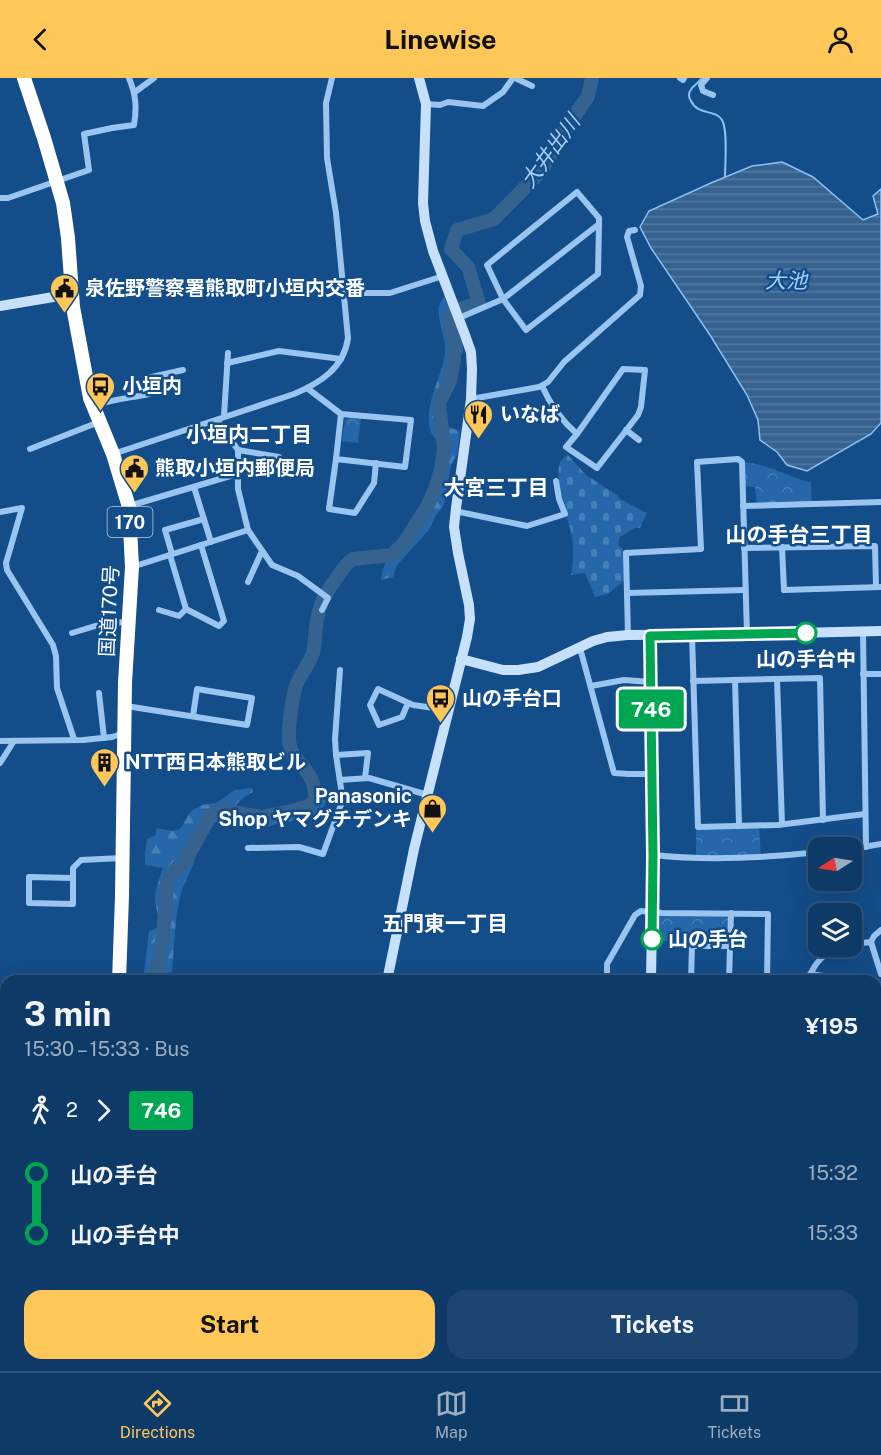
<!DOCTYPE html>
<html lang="en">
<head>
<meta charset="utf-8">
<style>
  :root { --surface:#0e3a68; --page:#1c4571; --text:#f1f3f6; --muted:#9badc0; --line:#2e547c; --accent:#ffc658 }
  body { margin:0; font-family:"Public Sans","Noto Sans JP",sans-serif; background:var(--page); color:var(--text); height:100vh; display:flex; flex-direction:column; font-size:22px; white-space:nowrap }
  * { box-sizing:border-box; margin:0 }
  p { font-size:20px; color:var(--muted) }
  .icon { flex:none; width:33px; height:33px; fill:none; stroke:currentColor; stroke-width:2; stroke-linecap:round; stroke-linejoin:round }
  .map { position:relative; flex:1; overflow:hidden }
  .details { position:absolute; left:0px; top:897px; width:882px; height:396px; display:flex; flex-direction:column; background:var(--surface); border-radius:18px 18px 0 0; box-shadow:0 6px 24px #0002,0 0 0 2px var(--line) }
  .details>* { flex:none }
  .badge { padding:0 12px; border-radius:4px; font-size:21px; line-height:39px }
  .needle { width:39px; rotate:258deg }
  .buttons { position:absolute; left:808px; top:759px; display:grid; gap:12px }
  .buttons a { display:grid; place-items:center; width:54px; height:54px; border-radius:12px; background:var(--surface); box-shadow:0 6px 24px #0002,0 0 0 2px var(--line); font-size:30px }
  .map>.badge { position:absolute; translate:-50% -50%; box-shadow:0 0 0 3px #fff }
  .legs { display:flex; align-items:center; gap:9px; height:66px; padding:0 24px; font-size:20px }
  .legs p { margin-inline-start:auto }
  .headline { display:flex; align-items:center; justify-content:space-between; height:102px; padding:0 24px }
  h1 { font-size:33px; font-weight:700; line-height:45px }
  .button { display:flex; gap:12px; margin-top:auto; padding:12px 24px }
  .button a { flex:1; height:69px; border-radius:18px; background:var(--accent); color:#111; font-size:24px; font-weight:700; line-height:69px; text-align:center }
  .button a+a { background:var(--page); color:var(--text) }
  ul { padding:0 24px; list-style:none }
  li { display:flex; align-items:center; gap:21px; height:60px; font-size:22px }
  li i { display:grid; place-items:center; width:9px; height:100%; margin:0 8px; background:currentColor }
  li i::after { content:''; width:15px; height:15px; margin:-8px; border:4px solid; border-radius:50%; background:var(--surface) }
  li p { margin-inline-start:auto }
  li:first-child i { background:linear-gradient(#0000 50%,currentColor 0) }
  li:last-child i { background:linear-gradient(currentColor 50%,#0000 0) }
  header { display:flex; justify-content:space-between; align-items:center; height:78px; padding:0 24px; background:var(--accent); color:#111; font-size:27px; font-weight:700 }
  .tabs { display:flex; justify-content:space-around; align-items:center; height:84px; border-top:2px solid var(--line); background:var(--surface); font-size:16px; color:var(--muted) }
  .tabs a { display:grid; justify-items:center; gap:3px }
  .tabs .active { color:var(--accent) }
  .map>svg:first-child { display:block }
  .forest { fill:url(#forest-firs) }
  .cemetery { fill:url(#cemetery-stones) }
  .park { fill:url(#park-crowns) }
  .water { fill:url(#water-rules); stroke:#8bc1f4; stroke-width:1.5 }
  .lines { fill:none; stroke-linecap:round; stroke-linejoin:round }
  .stream { stroke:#8bc1f4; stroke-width:2 }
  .river { stroke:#36628f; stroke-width:14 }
  .street { stroke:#99c5f0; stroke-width:6 }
  .secondary { stroke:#c7e0fb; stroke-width:10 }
  .highway { stroke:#fff; stroke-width:14 }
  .line-1-casing { stroke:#fff; stroke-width:14 }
  .line-1 { stroke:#00a651; stroke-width:9 }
  .stop-1-dot { fill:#fff; stroke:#00a651; stroke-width:3 }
  .labels { text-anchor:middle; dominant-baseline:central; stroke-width:5; stroke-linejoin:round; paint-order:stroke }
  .shield { fill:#134d8a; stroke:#b8cadc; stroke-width:1.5 }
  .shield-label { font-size:18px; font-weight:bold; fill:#fff }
  .poi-label { font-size:20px; font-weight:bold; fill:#fff; stroke:#134d8a; text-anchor:start }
  .street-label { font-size:20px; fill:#fff; stroke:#134d8a }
  .stop-label { font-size:20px; font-weight:bold; fill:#fff; stroke:#134d8a }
  .water-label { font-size:21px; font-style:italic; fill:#a5cff8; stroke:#134d8a }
  .neighbourhood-label { font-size:21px; font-weight:bold; fill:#fff; stroke:#134d8a }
</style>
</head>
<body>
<header><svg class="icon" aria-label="back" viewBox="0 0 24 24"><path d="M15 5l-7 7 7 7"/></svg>Linewise<svg class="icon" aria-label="person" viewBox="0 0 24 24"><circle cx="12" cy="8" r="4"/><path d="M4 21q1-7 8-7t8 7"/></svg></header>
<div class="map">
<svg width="881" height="1293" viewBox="0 0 881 1293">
  <defs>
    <pattern id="forest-firs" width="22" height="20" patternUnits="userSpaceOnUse" patternTransform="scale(1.5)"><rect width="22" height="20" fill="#2567a9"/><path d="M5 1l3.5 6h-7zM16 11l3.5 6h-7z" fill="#467eb6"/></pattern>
    <pattern id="cemetery-stones" width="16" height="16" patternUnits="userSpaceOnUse" patternTransform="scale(1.5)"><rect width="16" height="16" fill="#2567a9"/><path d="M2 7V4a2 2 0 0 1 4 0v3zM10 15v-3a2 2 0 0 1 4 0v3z" fill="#467eb6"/></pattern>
    <pattern id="park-crowns" width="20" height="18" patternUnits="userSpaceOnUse" patternTransform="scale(1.5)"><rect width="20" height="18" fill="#2567a9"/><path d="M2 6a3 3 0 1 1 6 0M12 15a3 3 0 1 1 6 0" fill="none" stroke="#467eb6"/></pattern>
    <pattern id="water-rules" width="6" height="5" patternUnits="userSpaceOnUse" patternTransform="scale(1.5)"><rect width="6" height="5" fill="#36628f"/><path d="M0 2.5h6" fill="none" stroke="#547aa0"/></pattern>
  </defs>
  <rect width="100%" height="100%" fill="#134d8a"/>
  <g class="forest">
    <path d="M446 217 463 265V274L460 279 458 295 442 328C447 335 445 342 448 349L460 353 457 377 451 387 444 427 436 437 429 452 397 487 393 499 381 502 382 495 387 481C402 474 409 460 418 447 433 422 442 402 445 373 438 363 430 358 429 346 427 319 442 300 445 274 446 259 437 244 439 229 440 224 443 220 446 217Z"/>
    <path d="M315 707H317C329 722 328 723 317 739 305 742 293 742 281 745 275 746 269 749 263 750 247 751 233 741 217 744 202 746 199 769 195 781 191 793 185 803 181 815 175 839 174 869 172 894L168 895 165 903H143L149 853 160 849 155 823 156 811 163 790 145 787V776L147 761 156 757V750L173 753 180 751 191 733 202 727 216 725 235 712 252 710 253 714C245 719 233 725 234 736 245 738 256 741 268 740 276 739 310 732 314 726 319 721 317 714 315 707Z"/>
  </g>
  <path class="cemetery" d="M568 377 586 397 617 417 620 421 647 435 640 450H635L620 459 618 467 623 471 625 502 608 516 595 519 585 495 571 497C573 485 574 472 572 460 570 442 545 385 568 377Z"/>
  <g class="park">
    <polygon points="349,340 361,340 358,365 342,363 345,342"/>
    <path d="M742 384C763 385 784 396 804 403L811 404 812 426 757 428 755 409 743 408Z"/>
    <polygon points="759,747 761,779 696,780 696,752 698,749"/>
    <polygon points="662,835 731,835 730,868 692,868 688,864 658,863 658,843"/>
  </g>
  <polygon class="water" points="782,84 813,99 863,142 878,136 873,118 881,111 881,345 871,356 807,393 787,387 777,374 760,362 758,342 747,317 710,257 651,170 640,149 649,133 711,105 752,88"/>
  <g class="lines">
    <path class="stream" d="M702 0C699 4 695 7 692 10 688 15 688 19 691 23 698 38 716 31 722 42 728 52 725 85 725 99"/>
    <g class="river">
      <polyline points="460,231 479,225 468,189 451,171 457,152 494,141 542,92 563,55 588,18 592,0"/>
      <path d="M155 903 163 858 167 807 171 797 188 778 209 740 215 735 225 732 261 739 296 732 309 728 314 724C320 694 292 687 289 663 288 651 292 619 296 608 300 596 309 587 313 575 315 567 315 557 316 548 319 526 325 516 338 498 342 492 346 485 353 481L392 477 404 465 428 427 435 411 441 391 444 371 439 325 450 303 454 281V264L449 241 452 236"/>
      <polyline points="876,959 881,960"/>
      <polyline points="231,1293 231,1287"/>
      <polyline points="355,1293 359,1287"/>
    </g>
    <g class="street">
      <polyline points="515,0 532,8"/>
      <polyline points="680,0 683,2 684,0"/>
      <polyline points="707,0 701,7 703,13 713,17"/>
      <polyline points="135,14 154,0"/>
      <polyline points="426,26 440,27 448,24 483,28 503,14 513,0"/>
      <polygon points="577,114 599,140 599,146 503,221 487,187"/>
      <path d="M0 120H8L89 92 84 56 112 50 134 47C137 29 136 17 129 0"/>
      <polyline points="344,215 390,215 443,198"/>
      <polyline points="459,240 503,221 526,252 598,196 599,146"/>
      <polyline points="227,285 279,273 341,281"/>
      <polygon points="623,291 645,292 641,329 638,337 597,390 566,369 577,356"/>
      <path d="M542 308C550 326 562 343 577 356"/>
      <polyline points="307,310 341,336 411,342 405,389 336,381 341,336"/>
      <polyline points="471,321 539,309 548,304 564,284 640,217 641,208 627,159 629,153 635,152"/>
      <path d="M94 328C112 321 131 320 149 316L147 300 183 292"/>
      <polyline points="224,338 228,275"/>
      <polyline points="217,342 238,372 238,411 248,452 272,487 298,498 328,520 322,532"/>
      <polyline points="626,352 639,362"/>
      <polyline points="30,371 99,344"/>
      <polyline points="238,372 279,379"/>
      <path d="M113 376 294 316C320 305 344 290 348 260L336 135 327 80 326 25 332 0"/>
      <polyline points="336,381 329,431 355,435 374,405 376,385"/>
      <polyline points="194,409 211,464"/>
      <polyline points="129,428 237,396"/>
      <polyline points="743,428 881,424"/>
      <polyline points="455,433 527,448 565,436 559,421 556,403"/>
      <polyline points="0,434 22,430 6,485 7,492 53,567 56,578 57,610 74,661"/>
      <polyline points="782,469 784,512 881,509"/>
      <polyline points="744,470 875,468 876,509"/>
      <polyline points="172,476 165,452 204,441"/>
      <polyline points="170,477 186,531 219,548 224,543 201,467"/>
      <polyline points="132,489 248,452"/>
      <polyline points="248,504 262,473"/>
      <polyline points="627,515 745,512"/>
      <polyline points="159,532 179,538 186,531"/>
      <polyline points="863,553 866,769"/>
      <polyline points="72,555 105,545 128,544"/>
      <polyline points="628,557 626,475 701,471 697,384 738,381 742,384 747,556"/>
      <polyline points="692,557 698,749 778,747 865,736"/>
      <polyline points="580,570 614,695 629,696 652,696"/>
      <polyline points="863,596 881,596"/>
      <polyline points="777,601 782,746"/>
      <polyline points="735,602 739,747"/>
      <polyline points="693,603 820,600 823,742"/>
      <polyline points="591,608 624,602 651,604"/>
      <polyline points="99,615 104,660"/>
      <polyline points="408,625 402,639 379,647 370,627 378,611 413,627 448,632"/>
      <polyline points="126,628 247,647 252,620 197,611 193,638"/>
      <polyline points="0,663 83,662 112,659 124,655"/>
      <polyline points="336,677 368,675 365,700"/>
      <polyline points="0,685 14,663"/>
      <polyline points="340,702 369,700 428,717"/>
      <polyline points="248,770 299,769 323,776 342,724 342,717 336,677 335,661 340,592"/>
      <polyline points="852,771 881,766"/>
      <path d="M653 777C708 783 764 780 819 774"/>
      <polyline points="73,800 29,799 29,825 73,826 73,790 81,782 122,780"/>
      <polyline points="881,852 874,858 871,864 881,896"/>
      <polyline points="852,866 871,864"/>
      <polyline points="810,896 858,903"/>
      <polyline points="607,903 607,886 635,837 641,833 662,835 768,836 767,903"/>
      <polyline points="691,903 692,868 730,868"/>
      <polyline points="729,903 731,835"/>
      <path d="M808 903C813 886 825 873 842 868"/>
      <polyline points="876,906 881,907"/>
      <polyline points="0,921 6,924"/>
      <polyline points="0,1057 6,1057"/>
      <polyline points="876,1134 881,1130"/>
      <polyline points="876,1267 881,1266"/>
      <polyline points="0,1286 6,1286"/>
      <polyline points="13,1287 58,1293"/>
      <polyline points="706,1287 708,1293"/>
      <polyline points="836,1287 837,1290"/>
      <polyline points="105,1293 108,1287"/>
      <polyline points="570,1293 578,1287"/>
      <polyline points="659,1293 673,1287"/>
      <polyline points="778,1293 792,1288"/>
    </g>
    <g class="secondary">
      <polyline points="0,228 71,216"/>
      <polyline points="650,558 653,777 651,903"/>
      <polyline points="461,581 503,592 518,592 538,589 593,563 607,559 628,557 747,556 881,553"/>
      <polyline points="387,903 414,771 467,559 470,541 469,527 458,475 454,449 456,430 471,321 472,291 471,274 465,257 433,173 425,143 423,125 426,26 419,0"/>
      <polyline points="0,1019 6,1017"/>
      <polyline points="876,1204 881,1209"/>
      <polyline points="298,1293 300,1287"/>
    </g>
    <g class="highway">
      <polyline points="24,0 44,60 63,125 68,160 73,229 90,320 113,376 129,429 132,489 125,605 122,818 119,903"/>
      <polyline points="167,1287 169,1293"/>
    </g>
  </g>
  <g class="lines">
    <defs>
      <polyline id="line-1" points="652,861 653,777 650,558 806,555"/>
    </defs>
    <use href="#line-1" class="line-1-casing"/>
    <use href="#line-1" class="line-1"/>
  </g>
  <defs>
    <symbol id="civic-pin" viewBox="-11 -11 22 30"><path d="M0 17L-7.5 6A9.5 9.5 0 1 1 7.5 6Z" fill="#ffc658" stroke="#134d8a"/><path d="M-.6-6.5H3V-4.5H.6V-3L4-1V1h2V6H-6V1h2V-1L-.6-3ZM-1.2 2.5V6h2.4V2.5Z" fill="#111"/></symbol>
    <symbol id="bus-pin" viewBox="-11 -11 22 30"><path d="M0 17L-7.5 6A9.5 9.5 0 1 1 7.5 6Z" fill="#ffc658" stroke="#134d8a"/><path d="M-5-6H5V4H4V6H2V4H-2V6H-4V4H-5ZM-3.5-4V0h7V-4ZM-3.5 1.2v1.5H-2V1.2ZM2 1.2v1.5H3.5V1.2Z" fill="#111"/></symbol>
    <symbol id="restaurant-pin" viewBox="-11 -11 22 30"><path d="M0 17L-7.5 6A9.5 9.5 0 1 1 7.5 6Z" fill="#ffc658" stroke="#134d8a"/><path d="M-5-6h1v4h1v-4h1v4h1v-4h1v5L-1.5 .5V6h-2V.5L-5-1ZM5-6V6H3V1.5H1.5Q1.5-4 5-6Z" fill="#111"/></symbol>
    <symbol id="building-pin" viewBox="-11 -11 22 30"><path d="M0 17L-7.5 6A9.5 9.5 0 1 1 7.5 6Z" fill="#ffc658" stroke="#134d8a"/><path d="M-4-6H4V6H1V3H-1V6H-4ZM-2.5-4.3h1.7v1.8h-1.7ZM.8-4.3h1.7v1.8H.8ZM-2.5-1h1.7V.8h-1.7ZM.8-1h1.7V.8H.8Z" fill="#111"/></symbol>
    <symbol id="shop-pin" viewBox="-11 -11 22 30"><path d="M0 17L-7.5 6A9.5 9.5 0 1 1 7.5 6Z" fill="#ffc658" stroke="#134d8a"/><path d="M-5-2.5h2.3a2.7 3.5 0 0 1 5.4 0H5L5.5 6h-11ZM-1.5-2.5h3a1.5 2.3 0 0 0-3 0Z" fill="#111"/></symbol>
  </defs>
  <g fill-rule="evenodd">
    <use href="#civic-pin" x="48" y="194" width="33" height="45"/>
    <use href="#bus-pin" x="84" y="292" width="33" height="45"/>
    <use href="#restaurant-pin" x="462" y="320" width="33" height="45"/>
    <use href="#civic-pin" x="118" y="374" width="33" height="45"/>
    <use href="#bus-pin" x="424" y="604" width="33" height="45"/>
    <use href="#building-pin" x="88" y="668" width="33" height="45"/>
    <use href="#shop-pin" x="416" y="714" width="33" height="45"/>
  </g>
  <g class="stop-1-dot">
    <circle cx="806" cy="555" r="10"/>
    <circle cx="652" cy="861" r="10"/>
  </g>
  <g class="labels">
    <rect class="shield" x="107.5" y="429" width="45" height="30" rx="4.5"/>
    <g class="shield-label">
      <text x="130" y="444">170</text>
    </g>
    <g class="poi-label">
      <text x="85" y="210">泉佐野警察署熊取町小垣内交番</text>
      <text x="122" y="308">小垣内</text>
      <text x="500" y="336">いなば</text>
      <text x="155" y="390">熊取小垣内郵便局</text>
      <text x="462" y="620">山の手台口</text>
      <text x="125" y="684">NTT西日本熊取ビル</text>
      <text x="412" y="718" text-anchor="end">Panasonic<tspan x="412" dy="23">Shop ヤマグチデンキ</tspan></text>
    </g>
    <g class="street-label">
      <text transform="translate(109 533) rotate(-87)">国道170号</text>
    </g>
    <g class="stop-label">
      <text x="806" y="581">山の手台中</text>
      <text x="668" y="861" text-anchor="start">山の手台</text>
    </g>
    <g class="water-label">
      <text transform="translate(550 73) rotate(-54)">大井出川</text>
      <text x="786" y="202">大池</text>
    </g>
    <g class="neighbourhood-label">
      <text x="249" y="356">小垣内二丁目</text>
      <text x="496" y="409">大宮三丁目</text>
      <text x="799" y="456">山の手台三丁目</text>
      <text x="445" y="845">五門東一丁目</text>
    </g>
  </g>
</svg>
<div class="buttons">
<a><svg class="needle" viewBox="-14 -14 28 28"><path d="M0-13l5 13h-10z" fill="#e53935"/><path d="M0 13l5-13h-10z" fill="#9badc0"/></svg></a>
<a><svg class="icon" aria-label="layers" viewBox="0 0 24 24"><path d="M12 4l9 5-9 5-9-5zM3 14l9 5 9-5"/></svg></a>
</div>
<b class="badge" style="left:651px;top:631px;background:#00a651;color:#fff">746</b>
<section class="details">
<div class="headline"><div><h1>3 min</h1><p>15:30 – 15:33 · Bus</p></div><b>¥195</b></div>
<div class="legs"><svg class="icon" aria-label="walk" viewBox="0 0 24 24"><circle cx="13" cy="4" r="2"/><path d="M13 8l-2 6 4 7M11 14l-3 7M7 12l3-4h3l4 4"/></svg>2<svg class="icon" aria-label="forward" viewBox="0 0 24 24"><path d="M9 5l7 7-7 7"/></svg><b class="badge" style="background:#00a651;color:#fff">746</b></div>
<ul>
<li><i style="color:#00a651"></i><b>山の手台</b><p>15:32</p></li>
<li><i style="color:#00a651"></i><b>山の手台中</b><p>15:33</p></li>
</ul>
<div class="button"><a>Start</a><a>Tickets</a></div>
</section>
</div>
<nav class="tabs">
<a class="active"><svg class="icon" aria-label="directions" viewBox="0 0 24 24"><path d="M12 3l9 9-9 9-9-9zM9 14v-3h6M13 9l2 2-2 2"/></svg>Directions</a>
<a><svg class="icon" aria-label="map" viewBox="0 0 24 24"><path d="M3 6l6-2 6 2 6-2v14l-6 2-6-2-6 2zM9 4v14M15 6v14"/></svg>Map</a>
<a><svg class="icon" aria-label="tickets" viewBox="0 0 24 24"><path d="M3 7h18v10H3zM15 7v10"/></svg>Tickets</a>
</nav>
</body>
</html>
